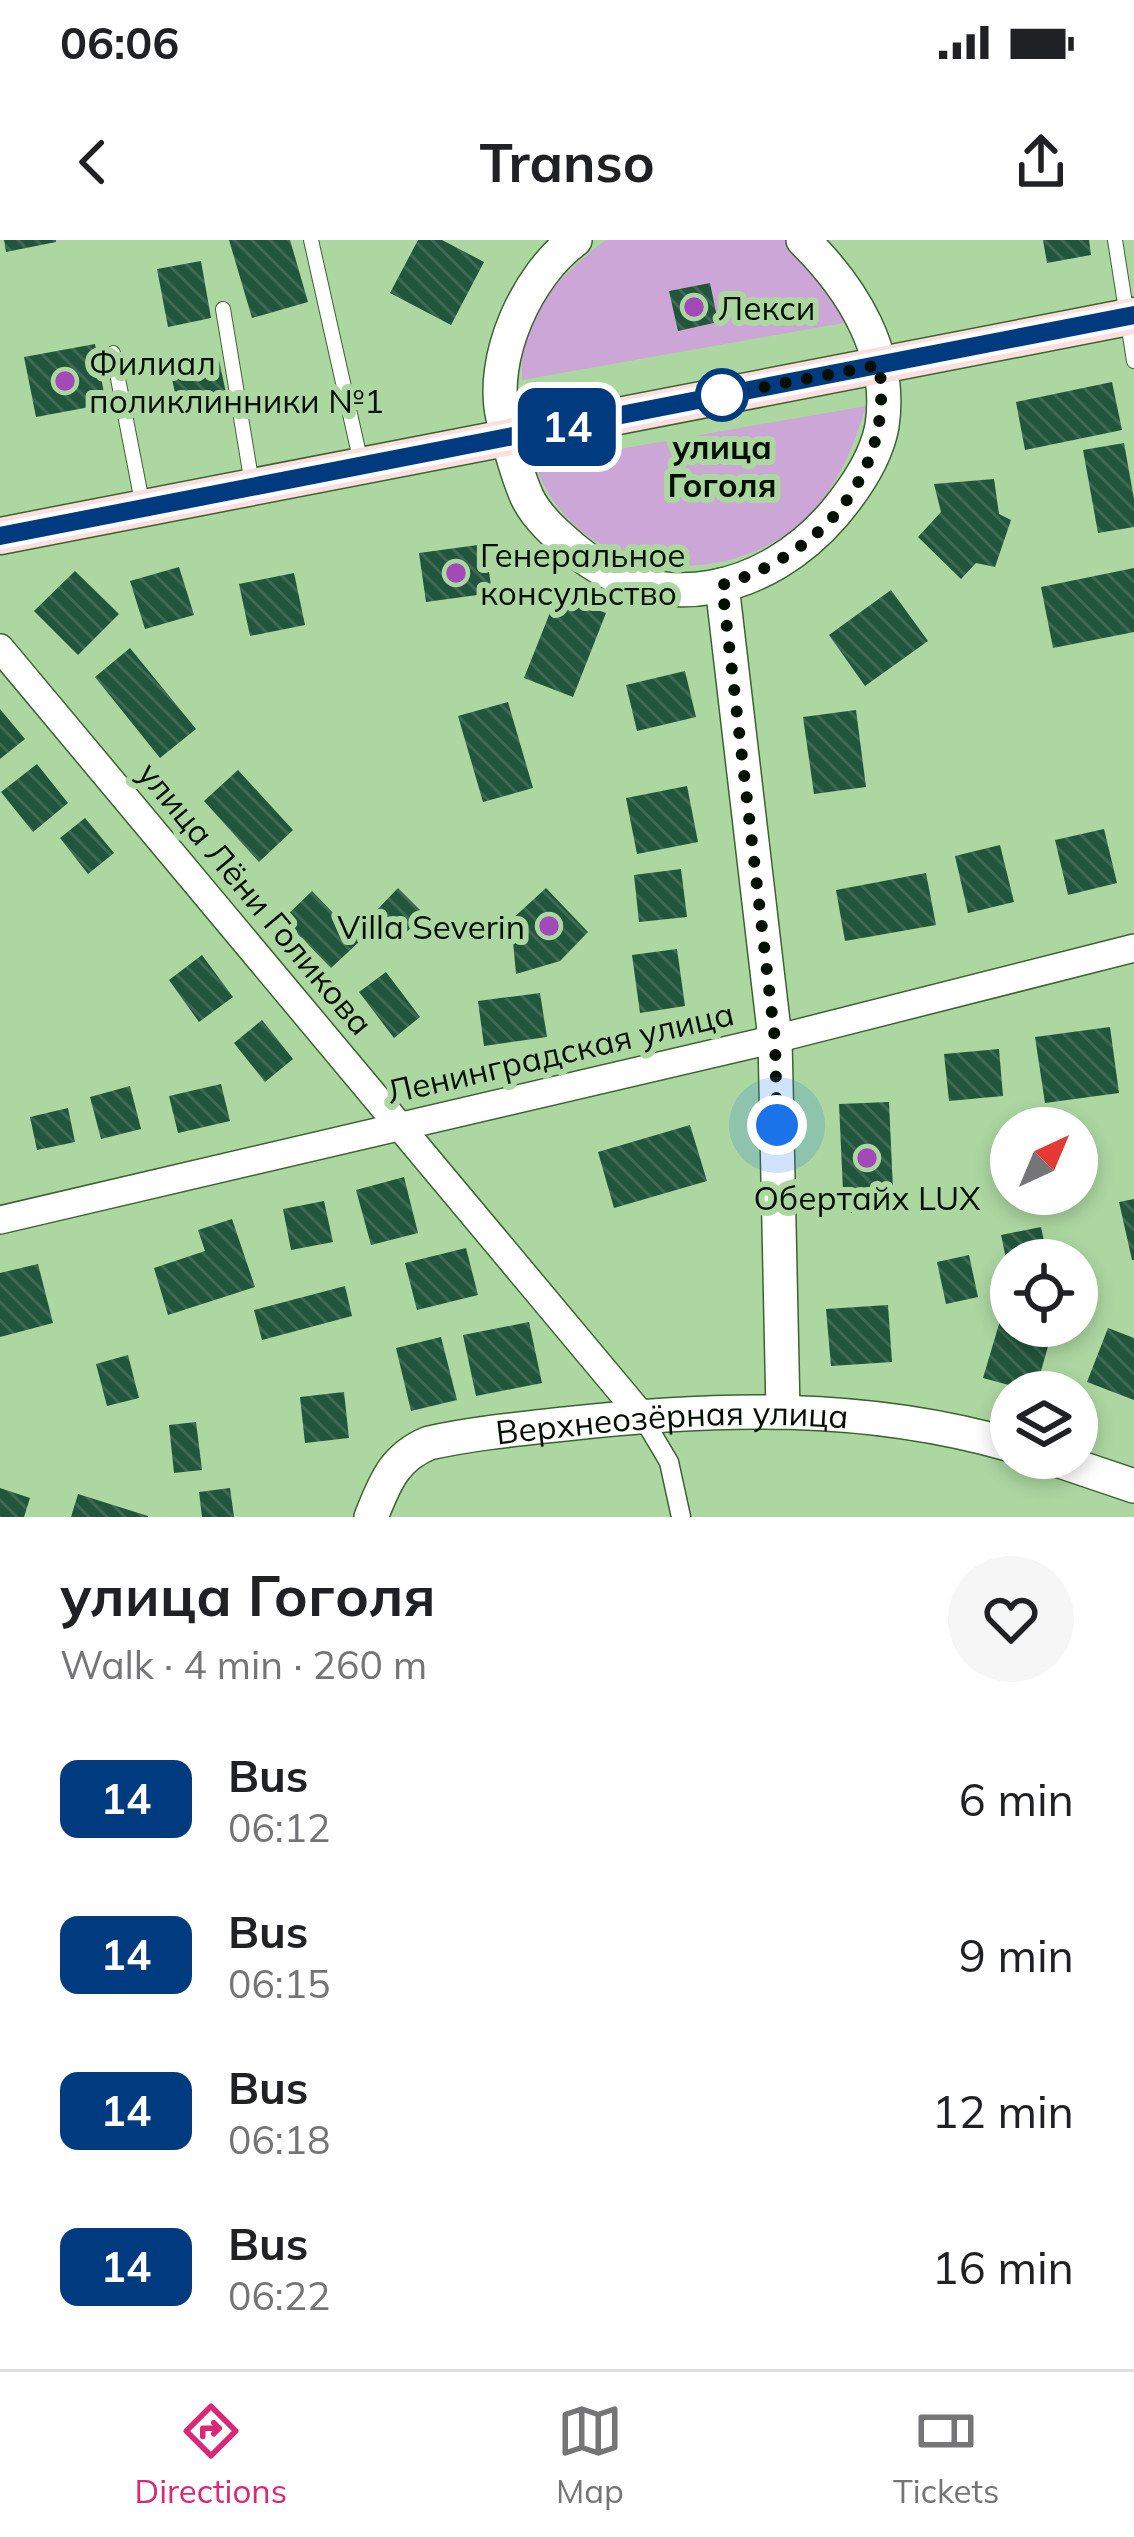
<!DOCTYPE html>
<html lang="en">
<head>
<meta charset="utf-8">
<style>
  :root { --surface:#fff; --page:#f6f6f6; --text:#202124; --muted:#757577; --line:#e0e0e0; --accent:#db2777 }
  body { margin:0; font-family:Mulish,sans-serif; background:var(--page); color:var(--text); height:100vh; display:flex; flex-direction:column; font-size:45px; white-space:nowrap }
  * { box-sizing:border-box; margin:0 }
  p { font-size:39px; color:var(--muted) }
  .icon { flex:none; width:66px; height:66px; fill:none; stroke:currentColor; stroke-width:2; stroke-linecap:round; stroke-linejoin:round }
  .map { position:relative; height:1277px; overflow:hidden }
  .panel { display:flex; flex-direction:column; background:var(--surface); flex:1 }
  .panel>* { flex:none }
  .badge { padding:0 24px; border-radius:18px; font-size:42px; line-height:78px }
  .needle { width:78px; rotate:44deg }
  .tools { position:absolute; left:990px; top:867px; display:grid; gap:24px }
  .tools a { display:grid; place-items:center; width:108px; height:108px; border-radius:50%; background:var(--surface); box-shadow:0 6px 18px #0003; font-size:60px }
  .you { position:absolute; width:60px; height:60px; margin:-30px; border:9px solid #fff; border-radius:50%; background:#1a73e8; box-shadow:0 0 0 18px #1a73e833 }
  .map>.badge { position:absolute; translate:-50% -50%; box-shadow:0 0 0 6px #fff }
  .round { display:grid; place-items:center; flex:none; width:126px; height:126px; border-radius:63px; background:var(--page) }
  .headline { display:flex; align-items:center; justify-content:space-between; height:204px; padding:0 60px }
  h1 { font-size:57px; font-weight:700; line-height:90px }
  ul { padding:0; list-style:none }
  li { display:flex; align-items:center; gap:36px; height:156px; padding:0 60px }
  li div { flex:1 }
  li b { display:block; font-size:45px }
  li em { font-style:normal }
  li .badge { min-width:132px; font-weight:700; text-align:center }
  .status { display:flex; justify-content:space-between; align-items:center; height:84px; padding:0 60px; background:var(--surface); direction:ltr }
  .status svg { height:33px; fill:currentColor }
  header { display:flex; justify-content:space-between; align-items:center; height:156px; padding:0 60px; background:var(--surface); font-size:54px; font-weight:700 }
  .menu { display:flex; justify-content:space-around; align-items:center; height:168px; border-top:3px solid var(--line); background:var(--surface); font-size:33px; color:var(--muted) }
  .menu a { display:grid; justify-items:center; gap:6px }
  .menu .current { color:var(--accent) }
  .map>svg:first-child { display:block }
  .green { fill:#cca6d6 }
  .building { fill:url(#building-back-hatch) }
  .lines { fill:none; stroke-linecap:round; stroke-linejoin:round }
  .service-casing { stroke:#3c6232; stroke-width:16 }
  .pedestrian-casing { stroke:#3c6232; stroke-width:21 }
  .minor-casing { stroke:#3c6232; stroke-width:30 }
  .tertiary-casing { stroke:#3c6232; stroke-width:36 }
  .secondary-casing { stroke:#3c6232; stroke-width:39 }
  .service { stroke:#fff; stroke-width:14 }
  .pedestrian { stroke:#fff; stroke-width:18 }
  .minor { stroke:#fff; stroke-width:27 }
  .tertiary { stroke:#fff; stroke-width:33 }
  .secondary { stroke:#fddedf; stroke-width:36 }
  .line-casing { stroke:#fff; stroke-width:27 }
  .line { stroke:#003b80; stroke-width:18 }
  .walk { stroke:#031001; stroke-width:12; stroke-dasharray:0 21.6 }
  .poi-dot { fill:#a24ab7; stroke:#acd7a1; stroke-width:4.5 }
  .stop-dot { fill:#fff; stroke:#003b80; stroke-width:6 }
  .labels { text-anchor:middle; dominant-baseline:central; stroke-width:12; stroke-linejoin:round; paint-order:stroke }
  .poi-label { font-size:33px; fill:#031001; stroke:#acd7a1; text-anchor:start }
  .stop-label { font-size:33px; font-weight:bold; fill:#031001; stroke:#acd7a1 }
  .street-label { font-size:33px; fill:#031001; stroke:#acd7a1 }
</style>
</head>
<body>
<div class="status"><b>06:06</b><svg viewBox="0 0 49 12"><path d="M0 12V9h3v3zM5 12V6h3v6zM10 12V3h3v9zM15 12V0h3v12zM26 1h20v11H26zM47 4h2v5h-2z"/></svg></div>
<header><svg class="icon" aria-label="back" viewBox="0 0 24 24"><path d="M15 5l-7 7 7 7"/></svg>Transo<svg class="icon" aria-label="share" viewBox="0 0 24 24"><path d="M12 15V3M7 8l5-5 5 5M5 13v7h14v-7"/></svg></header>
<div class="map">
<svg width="1134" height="1277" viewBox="0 0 1134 1277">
  <defs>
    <pattern id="building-back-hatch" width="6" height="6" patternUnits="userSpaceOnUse" patternTransform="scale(3)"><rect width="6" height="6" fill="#21563c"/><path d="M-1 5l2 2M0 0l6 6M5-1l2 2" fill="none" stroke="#3e6954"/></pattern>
  </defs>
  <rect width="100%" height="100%" fill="#acd7a1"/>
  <g class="green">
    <path d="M606 0H786L809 17 849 82 522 140C522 129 521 113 524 102 534 62 574 23 606 0Z"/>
    <path d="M866 166C856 199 844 231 823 259 748 358 577 347 535 224Z"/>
  </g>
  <g class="building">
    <polygon points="4,0 56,0 56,2 6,12"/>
    <polygon points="229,0 290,0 308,62 252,78"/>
    <polygon points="418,0 442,0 484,22 451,85 390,53"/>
    <polygon points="1043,0 1089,0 1091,15 1047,23"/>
    <polygon points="201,21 211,78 168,87 157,29"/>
    <polygon points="710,43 718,82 678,91 669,51"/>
    <polygon points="95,104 106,164 36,177 24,117"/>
    <polygon points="219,120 229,167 180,178 170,129"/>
    <polygon points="1112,142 1122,190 1025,210 1016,162"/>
    <polygon points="1124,203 1134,259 1134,287 1098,293 1083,210"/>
    <polygon points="994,239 999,274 1011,280 995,327 976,323 961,339 918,297 941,272 934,244"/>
    <polygon points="485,304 492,353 426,362 419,313"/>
    <polygon points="179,327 194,375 145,389 130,341"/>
    <polygon points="1134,328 1134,392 1053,408 1041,347"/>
    <polygon points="75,331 119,374 78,415 34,371"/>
    <polygon points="294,333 305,385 250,396 239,344"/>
    <polygon points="891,350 928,401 865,446 829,395"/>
    <polygon points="557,355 606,373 573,457 524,438"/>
    <polygon points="130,408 196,489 160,518 95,437"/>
    <polygon points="685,431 696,477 637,491 626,445"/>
    <polygon points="508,462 533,548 483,562 458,476"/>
    <polygon points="0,469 25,499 0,519"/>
    <polygon points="856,470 866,547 814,554 803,477"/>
    <polygon points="37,524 68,563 33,592 1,552"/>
    <polygon points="238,530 293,590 259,622 204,561"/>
    <polygon points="687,546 698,602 637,614 626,558"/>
    <polygon points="85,578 114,613 88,634 60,598"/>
    <polygon points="1104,589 1117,643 1068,655 1055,600"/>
    <polygon points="1000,605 1014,662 968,673 955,616"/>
    <polygon points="681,629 687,677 639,682 634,635"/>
    <polygon points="926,633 936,685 845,701 836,650"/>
    <polygon points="398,648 424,674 400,699 374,673"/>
    <polygon points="546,648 588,692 560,721 516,734 511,680"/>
    <polygon points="312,651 360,701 331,728 283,679"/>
    <polygon points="677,709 685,766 640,773 632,715"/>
    <polygon points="202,715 233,757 199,782 169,740"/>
    <polygon points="386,732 420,777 394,798 359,752"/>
    <polygon points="540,753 547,797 484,806 478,761"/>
    <polygon points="262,780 293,819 265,842 234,803"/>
    <polygon points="1110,787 1119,853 1045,863 1035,797"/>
    <polygon points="999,809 1003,856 949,861 944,814"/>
    <polygon points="221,844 230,881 178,893 169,856"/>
    <polygon points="130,846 141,889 101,899 90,857"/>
    <polygon points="889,862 894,971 844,973 839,864"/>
    <polygon points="68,868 75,902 37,910 30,877"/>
    <polygon points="690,885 707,941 614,968 598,912"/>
    <polygon points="404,937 418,993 371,1005 356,950"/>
    <polygon points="1134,959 1134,1020 1132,1020 1119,962"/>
    <polygon points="324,961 333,1002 291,1010 283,969"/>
    <polygon points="232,979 255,1047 168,1075 154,1028 205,1011 198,990"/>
    <polygon points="1041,987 1048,1020 1011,1020 1009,1032 1001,995"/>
    <polygon points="466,1008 478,1055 417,1070 405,1023"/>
    <polygon points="969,1015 978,1057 946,1064 937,1022"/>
    <polygon points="38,1024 53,1083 0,1097 0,1033"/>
    <polygon points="345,1046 352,1076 262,1100 254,1070"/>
    <polygon points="888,1065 892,1122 831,1126 826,1069"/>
    <polygon points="1002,1074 1011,1076 1011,1086 1053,1089 1035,1152 983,1138"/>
    <polygon points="529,1082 542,1143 476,1156 463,1095"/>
    <polygon points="1108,1088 1134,1098 1134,1160 1087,1142"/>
    <polygon points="441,1097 457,1160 411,1171 396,1108"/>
    <polygon points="128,1115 139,1158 107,1166 96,1124"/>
    <polygon points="344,1152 349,1198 305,1203 300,1157"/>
    <polygon points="196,1182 202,1230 174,1233 169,1185"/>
    <polygon points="0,1248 30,1258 24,1277 0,1277"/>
    <polygon points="230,1248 234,1277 202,1277 199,1252"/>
    <polygon points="78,1254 148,1276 148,1277 71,1277"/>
  </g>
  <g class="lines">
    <defs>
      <g id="service">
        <polyline points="311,0 361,223"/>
        <polyline points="1115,0 1134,121"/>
        <polyline points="223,69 252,244"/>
        <polyline points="113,113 143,267"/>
      </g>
      <polyline id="pedestrian" points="641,1175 669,1222 681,1277"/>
      <g id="minor">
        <polyline points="0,408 641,1175"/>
        <polyline points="0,980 775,799 1134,708"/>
      </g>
      <g id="tertiary">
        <path d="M575 0C527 35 489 118 503 178 509 204 516 232 527 257 537 278 558 296 576 311 660 379 767 352 834 274 855 249 876 219 882 186 893 114 853 49 803 0"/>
        <polyline points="722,345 775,799 783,1171"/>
        <polyline points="1051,1218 1134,1246"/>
        <path id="s1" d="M371 1277C385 1243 393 1218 429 1203 474 1193 519 1189 565 1184 715 1167 865 1163 1011 1205"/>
      </g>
      <polyline id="secondary" points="0,296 1134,76"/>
    </defs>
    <use href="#service" class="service-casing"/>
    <use href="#pedestrian" class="pedestrian-casing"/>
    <use href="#minor" class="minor-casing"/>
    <use href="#tertiary" class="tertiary-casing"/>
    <use href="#secondary" class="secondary-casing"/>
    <use href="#service" class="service"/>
    <use href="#pedestrian" class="pedestrian"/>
    <use href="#minor" class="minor"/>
    <use href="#tertiary" class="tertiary"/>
    <use href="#secondary" class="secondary"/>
  </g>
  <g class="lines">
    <defs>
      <polyline id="line" points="0,296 1134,75"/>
    </defs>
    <use href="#line" class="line-casing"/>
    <use href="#line" class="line"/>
    <path class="walk" d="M722 155 879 125C895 233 821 315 722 345L775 800 777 885"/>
  </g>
  <g class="poi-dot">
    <circle cx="694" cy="67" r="12"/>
    <circle cx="65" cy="141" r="12"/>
    <circle cx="456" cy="333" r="12"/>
    <circle cx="549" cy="686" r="12"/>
    <circle cx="867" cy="918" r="12"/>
  </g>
  <circle class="stop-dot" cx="722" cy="155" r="24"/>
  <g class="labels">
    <g class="poi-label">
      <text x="718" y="67">Лекси</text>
      <text x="89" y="122">Филиал<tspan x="89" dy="38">поликлинники №1</tspan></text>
      <text x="480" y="314">Генеральное<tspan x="480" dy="38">консульство</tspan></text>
      <text x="525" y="686" text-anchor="end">Villa Severin</text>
      <text x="867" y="957" text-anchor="middle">Обертайх LUX</text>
    </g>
    <g class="stop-label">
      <text x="722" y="206">улица<tspan x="722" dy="38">Гоголя</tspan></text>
    </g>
    <g class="street-label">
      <text transform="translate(256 658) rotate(50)">улица Лёни Голикова</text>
      <text transform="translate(560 812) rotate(-13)">Ленинградская улица</text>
      <text stroke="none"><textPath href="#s1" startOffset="342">Верхнеозёрная улица</textPath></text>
    </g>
  </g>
</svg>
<div class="tools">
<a><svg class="needle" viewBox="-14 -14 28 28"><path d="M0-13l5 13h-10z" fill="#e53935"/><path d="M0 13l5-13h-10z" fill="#757577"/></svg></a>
<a><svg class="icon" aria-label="locate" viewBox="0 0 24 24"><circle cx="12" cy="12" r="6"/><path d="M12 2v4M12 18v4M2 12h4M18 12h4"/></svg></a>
<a><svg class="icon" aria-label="layers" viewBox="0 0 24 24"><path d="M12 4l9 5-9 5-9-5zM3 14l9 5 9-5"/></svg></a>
</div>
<div class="you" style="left:777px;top:885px"></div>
<b class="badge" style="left:567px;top:187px;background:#003b80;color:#fff">14</b>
</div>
<section class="panel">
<div class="headline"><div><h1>улица Гоголя</h1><p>Walk · 4 min · 260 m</p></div><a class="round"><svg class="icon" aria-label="heart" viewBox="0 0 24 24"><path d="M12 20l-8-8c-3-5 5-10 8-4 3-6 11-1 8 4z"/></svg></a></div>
<ul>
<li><span class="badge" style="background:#003b80;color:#fff">14</span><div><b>Bus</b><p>06:12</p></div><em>6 min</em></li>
<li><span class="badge" style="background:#003b80;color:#fff">14</span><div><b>Bus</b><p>06:15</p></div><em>9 min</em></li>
<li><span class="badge" style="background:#003b80;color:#fff">14</span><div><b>Bus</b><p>06:18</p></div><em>12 min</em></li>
<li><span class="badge" style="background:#003b80;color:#fff">14</span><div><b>Bus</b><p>06:22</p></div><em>16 min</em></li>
</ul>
</section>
<nav class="menu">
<a class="current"><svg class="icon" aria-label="directions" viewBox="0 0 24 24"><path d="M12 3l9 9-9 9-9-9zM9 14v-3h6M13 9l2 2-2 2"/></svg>Directions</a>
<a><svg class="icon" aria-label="map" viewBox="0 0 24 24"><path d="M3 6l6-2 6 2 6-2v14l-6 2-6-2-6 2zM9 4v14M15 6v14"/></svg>Map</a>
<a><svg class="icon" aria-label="tickets" viewBox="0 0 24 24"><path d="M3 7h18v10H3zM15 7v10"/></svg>Tickets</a>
</nav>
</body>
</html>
